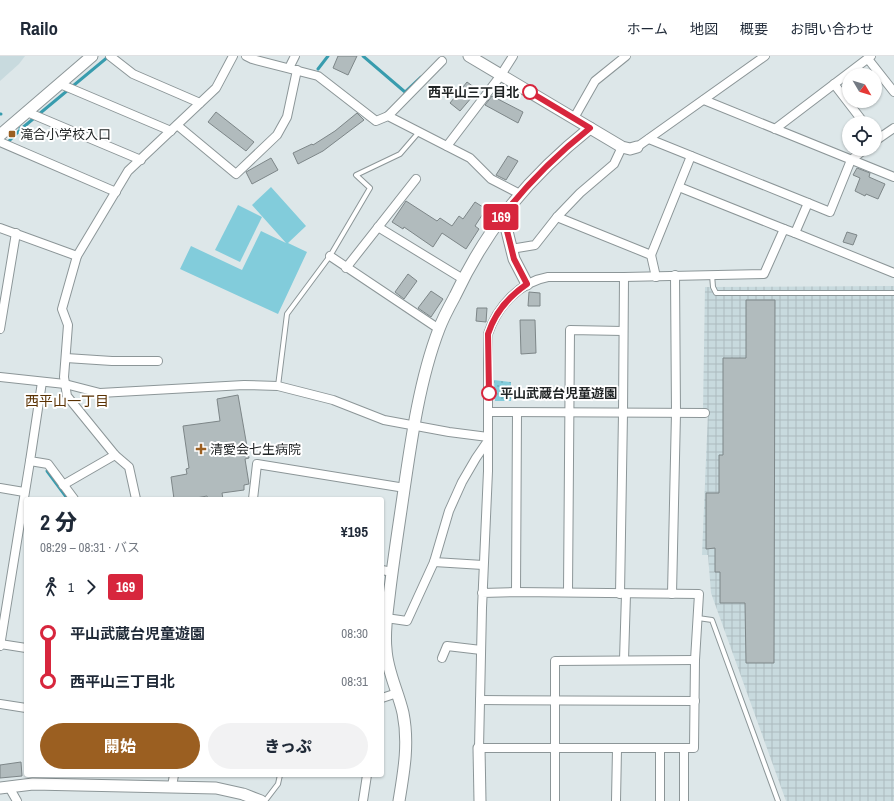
<!DOCTYPE html>
<html lang="ja">
<head>
<meta charset="utf-8">
<style>
  :root { --surface:#fff; --page:#f2f2f3; --text:#1f2937; --muted:#747a83; --line:#e0e1e3; --accent:#9b5f21 }
  body { margin:0; font-family:"Archivo Narrow","Noto Sans JP",sans-serif; background:var(--page); color:var(--text); height:100vh; display:flex; flex-direction:column; font-size:15px; white-space:nowrap }
  * { box-sizing:border-box; margin:0 }
  p { font-size:13px; color:var(--muted) }
  .icon { flex:none; width:22px; height:22px; fill:none; stroke:currentColor; stroke-width:2; stroke-linecap:round; stroke-linejoin:round }
  .map { position:relative; flex:1; overflow:hidden }
  .panel { position:absolute; left:24px; top:441px; width:360px; height:280px; display:flex; flex-direction:column; background:var(--surface); border-radius:4px; box-shadow:0 1px 3px #0004 }
  .panel>* { flex:none }
  .badge { padding:0 8px; border-radius:3px; font-size:14px; line-height:26px }
  .needle { width:26px; rotate:128deg }
  .buttons { position:absolute; left:842px; top:12px; display:grid; gap:8px }
  .buttons a { display:grid; place-items:center; width:40px; height:40px; border-radius:50%; background:var(--surface); box-shadow:0 1px 3px #0004; font-size:20px }
  .map>.badge { position:absolute; translate:-50% -50%; box-shadow:0 0 0 2px #fff }
  .legs { display:flex; align-items:center; gap:6px; height:44px; padding:0 16px; font-size:13px }
  .legs p { margin-inline-start:auto }
  .head { display:flex; align-items:center; justify-content:space-between; height:68px; padding:0 16px }
  h1 { font-size:22px; font-weight:800; line-height:30px }
  .cta { display:flex; gap:8px; margin-top:auto; padding:8px 16px }
  .cta a { flex:1; height:46px; border-radius:24px; background:var(--accent); color:#fff; font-size:16px; font-weight:800; line-height:46px; text-align:center }
  .cta a+a { background:var(--page); color:var(--text) }
  ul { padding:0 16px; list-style:none }
  li { display:flex; align-items:center; gap:14px; height:48px; font-size:15px }
  li i { display:grid; place-items:center; width:6px; height:100%; margin:0 5px; background:currentColor }
  li i::after { content:''; width:10px; height:10px; margin:-5px; border:3px solid; border-radius:50%; background:var(--surface) }
  li p { margin-inline-start:auto }
  li:first-child i { background:linear-gradient(#0000 50%,currentColor 0) }
  li:last-child i { background:linear-gradient(currentColor 50%,#0000 0) }
  header { display:flex; align-items:center; gap:24px; box-sizing:border-box; height:56px; padding:0 20px; background:var(--surface); border-bottom:1px solid var(--line) }
  header strong { font-size:19px }
  nav { display:flex; gap:22px; margin-inline-start:auto; font-size:14px }
  .map>svg:first-child { display:block }
  .built { fill:#c8dade }
  .industrial { fill:url(#industrial-grid) }
  .park { fill:url(#park-dots) }
  .pitch { fill:#82ccdb }
  .lines { fill:none; stroke-linecap:round; stroke-linejoin:round }
  .stream { stroke:#389cae; stroke-width:3 }
  .building { fill:#b1bbbd; stroke:#7d8688 }
  .lane-casing { stroke:#8c9698; stroke-width:6 }
  .street-casing { stroke:#8c9698; stroke-width:10 }
  .secondary-casing { stroke:#8c9698; stroke-width:13 }
  .lane { stroke:#fff; stroke-width:4 }
  .street { stroke:#fff; stroke-width:8 }
  .secondary { stroke:#fff; stroke-width:11 }
  .line-1-casing { stroke:#fff; stroke-width:9 }
  .line-1 { stroke:#d7263d; stroke-width:6 }
  .stop-1-dot { fill:#fff; stroke:#d7263d; stroke-width:2 }
  .poi-dot { fill:#9b5f21; stroke:#fff; stroke-width:1.5 }
  .labels { text-anchor:middle; dominant-baseline:central; stroke-width:4; stroke-linejoin:round; paint-order:stroke }
  .stop-label { font-size:13px; font-weight:bold; fill:#202425; stroke:#fff; text-anchor:end }
  .poi-label { font-size:13px; fill:#202425; stroke:#fff; text-anchor:start }
  .neighbourhood-label { font-size:14px; fill:#5a3203; stroke:#fff }
</style>
</head>
<body>
<header>
<strong>Railo</strong>
<nav><a>ホーム</a><a>地図</a><a>概要</a><a>お問い合わせ</a></nav>
</header>
<div class="map">
<svg width="894" height="745" viewBox="0 0 894 745">
  <defs>
    <pattern id="industrial-grid" width="8" height="8" patternUnits="userSpaceOnUse"><rect width="8" height="8" fill="#c8dade"/><path d="M0 4h8M4 0v8" fill="none" stroke="#acbbbe"/></pattern>
    <pattern id="park-dots" width="8" height="8" patternUnits="userSpaceOnUse"><rect width="8" height="8" fill="#82ccdb"/><path d="M2 2h.1M6 6h.1" fill="none" stroke="#70afbc" stroke-width="1.8" stroke-linecap="round"/></pattern>
  </defs>
  <rect width="100%" height="100%" fill="#dde7e9"/>
  <polygon class="built" points="0,0 25,0 19,8 0,25"/>
  <polygon class="industrial" points="894,230 894,745 786,745 711,537 708,499 702,499 708,355 703,354 705,231"/>
  <polygon class="park" points="494,324 511,326 511,345 495,345"/>
  <g class="pitch">
    <polygon points="271,131 306,170 288,187 307,196 278,258 180,213 191,190 242,214 261,175 286,187 252,149"/>
    <polygon points="238,149 262,161 240,206 215,194"/>
  </g>
  <g class="lines">
    <g class="stream">
      <polyline points="363,0 405,36 421,21"/>
      <polyline points="318,13 328,0"/>
      <polyline points="0,58 1,58"/>
      <polyline points="20,72 21,73 109,0"/>
      <polyline points="8,86 21,73"/>
      <polyline points="47,415 67,442"/>
    </g>
  </g>
  <g class="building">
    <polygon points="338,0 357,0 348,19 333,12"/>
    <polygon points="467,26 478,34 460,55 450,47"/>
    <polygon points="492,40 523,56 518,67 485,49"/>
    <polygon points="216,56 254,86 246,95 208,66"/>
    <polygon points="357,57 364,64 323,95 298,108 293,97 312,88 313,89 335,75"/>
    <polygon points="508,100 518,105 506,124 496,119"/>
    <polygon points="271,102 278,114 252,128 246,116"/>
    <polygon points="857,112 870,117 869,121 885,128 878,143 866,138 865,140 855,135 860,122 853,119"/>
    <polygon points="406,145 437,165 440,162 452,170 459,160 463,163 475,146 486,153 475,170 479,173 466,193 442,177 433,191 404,171 403,173 392,166"/>
    <polygon points="847,176 857,179 853,189 843,186"/>
    <polygon points="408,218 417,225 404,243 395,236"/>
    <polygon points="431,235 443,243 431,261 418,252"/>
    <polygon points="529,236 540,237 540,250 528,250"/>
    <polygon points="746,244 775,244 774,607 746,607 745,547 720,547 720,516 715,516 715,492 706,493 706,437 719,437 719,399 723,399 723,302 746,302"/>
    <polygon points="477,252 487,252 486,266 476,265"/>
    <polygon points="520,264 535,264 536,297 521,298"/>
    <polygon points="238,339 249,402 245,403 249,428 244,429 244,434 222,437 223,443 208,443 207,440 191,443 174,443 171,421 187,418 186,413 189,412 183,370 220,365 217,343"/>
    <polygon points="21,706 22,720 0,722 0,709"/>
  </g>
  <g class="lines">
    <defs>
      <g id="lane">
        <polyline points="712,219 713,231 716,237 894,237"/>
        <polyline points="278,330 287,258 330,200 370,132 356,119 400,98 419,76"/>
        <polyline points="698,562 712,564 778,745"/>
        <polyline points="265,745 278,728 280,719"/>
      </g>
      <g id="street">
        <polyline points="110,0 133,18 200,47"/>
        <polyline points="246,0 252,3 318,20 376,65 388,60 470,102 491,123 520,138"/>
        <polyline points="868,3 894,36"/>
        <polyline points="289,12 295,0"/>
        <polyline points="60,28 171,75"/>
        <polyline points="834,28 864,67"/>
        <polyline points="704,44 894,121"/>
        <polyline points="27,56 141,104"/>
        <polyline points="388,60 442,5"/>
        <polyline points="574,62 595,25 626,0"/>
        <polyline points="177,69 236,118 277,79 287,61 297,14"/>
        <polyline points="775,73 871,0"/>
        <polyline points="649,83 808,147"/>
        <polyline points="875,85 894,72"/>
        <polyline points="0,86 116,136"/>
        <polyline points="447,90 501,19 513,0"/>
        <polyline points="637,91 765,0"/>
        <polyline points="679,131 784,173"/>
        <polyline points="557,161 651,199 656,221"/>
        <polyline points="378,171 463,223"/>
        <polyline points="0,172 77,200"/>
        <polyline points="795,177 894,217"/>
        <polyline points="511,193 535,189 557,161 580,137 614,108 622,91"/>
        <polyline points="651,199 691,100"/>
        <polyline points="330,200 439,273"/>
        <polyline points="346,212 416,123"/>
        <polyline points="0,273 16,177"/>
        <polyline points="66,302 112,305 158,305"/>
        <polyline points="0,321 65,328 100,337 244,329 278,330 333,344 384,364 449,376 488,381"/>
        <polyline points="42,326 30,405 48,408 74,443"/>
        <polyline points="489,356 705,357"/>
        <polyline points="63,429 115,399"/>
        <polyline points="0,432 24,436"/>
        <polyline points="136,443 129,411 115,399 67,340 64,321 68,269 62,253 77,200 128,115 216,32 233,0"/>
        <polyline points="253,443 257,408 405,432"/>
        <polyline points="434,506 483,509"/>
        <polyline points="382,514 392,516"/>
        <polyline points="516,536 517,357"/>
        <polyline points="568,536 570,274 623,275"/>
        <path d="M482 537 516 536 699 538 695 604 694 692H479L482 552 488 415V278C497 251 519 226 548 221H624L764 218 784 173 795 177 808 147 830 156 851 104 865 93"/>
        <polyline points="620,538 623,357 624,221"/>
        <polyline points="672,538 676,357 675,219"/>
        <polyline points="386,562 407,565 434,506 449,455 462,426 476,402 487,386"/>
        <polyline points="0,588 26,592"/>
        <polyline points="0,590 30,405"/>
        <polyline points="442,602 447,590 481,594"/>
        <polyline points="624,604 626,538"/>
        <polyline points="382,642 397,637"/>
        <polyline points="480,644 695,645"/>
        <polyline points="0,648 26,652"/>
        <polyline points="172,730 174,719"/>
        <polyline points="9,731 17,745"/>
        <polyline points="363,745 367,719"/>
        <polyline points="555,745 555,605 695,604"/>
        <polyline points="616,745 617,693"/>
        <polyline points="660,745 660,693"/>
        <polyline points="684,745 684,692"/>
      </g>
      <g id="secondary">
        <polyline points="469,0 622,91 630,93 637,91"/>
        <polyline points="0,79 92,0"/>
        <polyline points="500,163 506,171 514,203 527,228"/>
        <polyline points="479,692 480,745"/>
        <polyline points="0,732 33,728 216,732 243,738 261,745"/>
        <path d="M399 745C404 715 409 687 403 657 398 635 387 615 386 593 384 576 387 558 389 541 392 515 396 488 400 461 409 401 417 330 439 273 443 262 449 251 455 240 488 170 530 120 590 72"/>
      </g>
    </defs>
    <use href="#lane" class="lane-casing"/>
    <use href="#street" class="street-casing"/>
    <use href="#secondary" class="secondary-casing"/>
    <use href="#lane" class="lane"/>
    <use href="#street" class="street"/>
    <use href="#secondary" class="secondary"/>
  </g>
  <g class="lines">
    <defs>
      <path id="line-1" d="M489 337 488 278C495 256 508 241 527 228L514 203 506 171 500 163C526 129 556 99 590 72L530 36"/>
    </defs>
    <use href="#line-1" class="line-1-casing"/>
    <use href="#line-1" class="line-1"/>
  </g>
  <g class="stop-1-dot">
    <circle cx="530" cy="36" r="7"/>
    <circle cx="489" cy="337" r="7"/>
  </g>
  <g class="poi-dot">
    <rect x="8" y="74" width="8" height="8" rx="2"/>
    <path d="M199 387h4v4h4v4h-4v4h-4v-4h-4v-4h4z"/>
  </g>
  <g class="labels">
    <g class="stop-label">
      <text x="519" y="36">西平山三丁目北</text>
      <text x="500" y="337" text-anchor="start">平山武蔵台児童遊園</text>
    </g>
    <g class="poi-label">
      <text x="20" y="78">滝合小学校入口</text>
      <text x="210" y="393">清愛会七生病院</text>
    </g>
    <g class="neighbourhood-label">
      <text x="67" y="345">西平山一丁目</text>
    </g>
  </g>
</svg>
<div class="buttons">
<a><svg class="needle" viewBox="-14 -14 28 28"><path d="M0-13l5 13h-10z" fill="#e53935"/><path d="M0 13l5-13h-10z" fill="#747a83"/></svg></a>
<a><svg class="icon" aria-label="locate" viewBox="0 0 24 24"><circle cx="12" cy="12" r="6"/><path d="M12 2v4M12 18v4M2 12h4M18 12h4"/></svg></a>
</div>
<b class="badge" style="left:501px;top:161px;background:#d7263d;color:#fff">169</b>
<section class="panel">
<div class="head"><div><h1>2 分</h1><p>08:29 – 08:31 · バス</p></div><b>¥195</b></div>
<div class="legs"><svg class="icon" aria-label="walk" viewBox="0 0 24 24"><circle cx="13" cy="4" r="2"/><path d="M13 8l-2 6 4 7M11 14l-3 7M7 12l3-4h3l4 4"/></svg>1<svg class="icon" aria-label="forward" viewBox="0 0 24 24"><path d="M9 5l7 7-7 7"/></svg><b class="badge" style="background:#d7263d;color:#fff">169</b></div>
<ul>
<li><i style="color:#d7263d"></i><b>平山武蔵台児童遊園</b><p>08:30</p></li>
<li><i style="color:#d7263d"></i><b>西平山三丁目北</b><p>08:31</p></li>
</ul>
<div class="cta"><a>開始</a><a>きっぷ</a></div>
</section>
</div>
</body>
</html>
